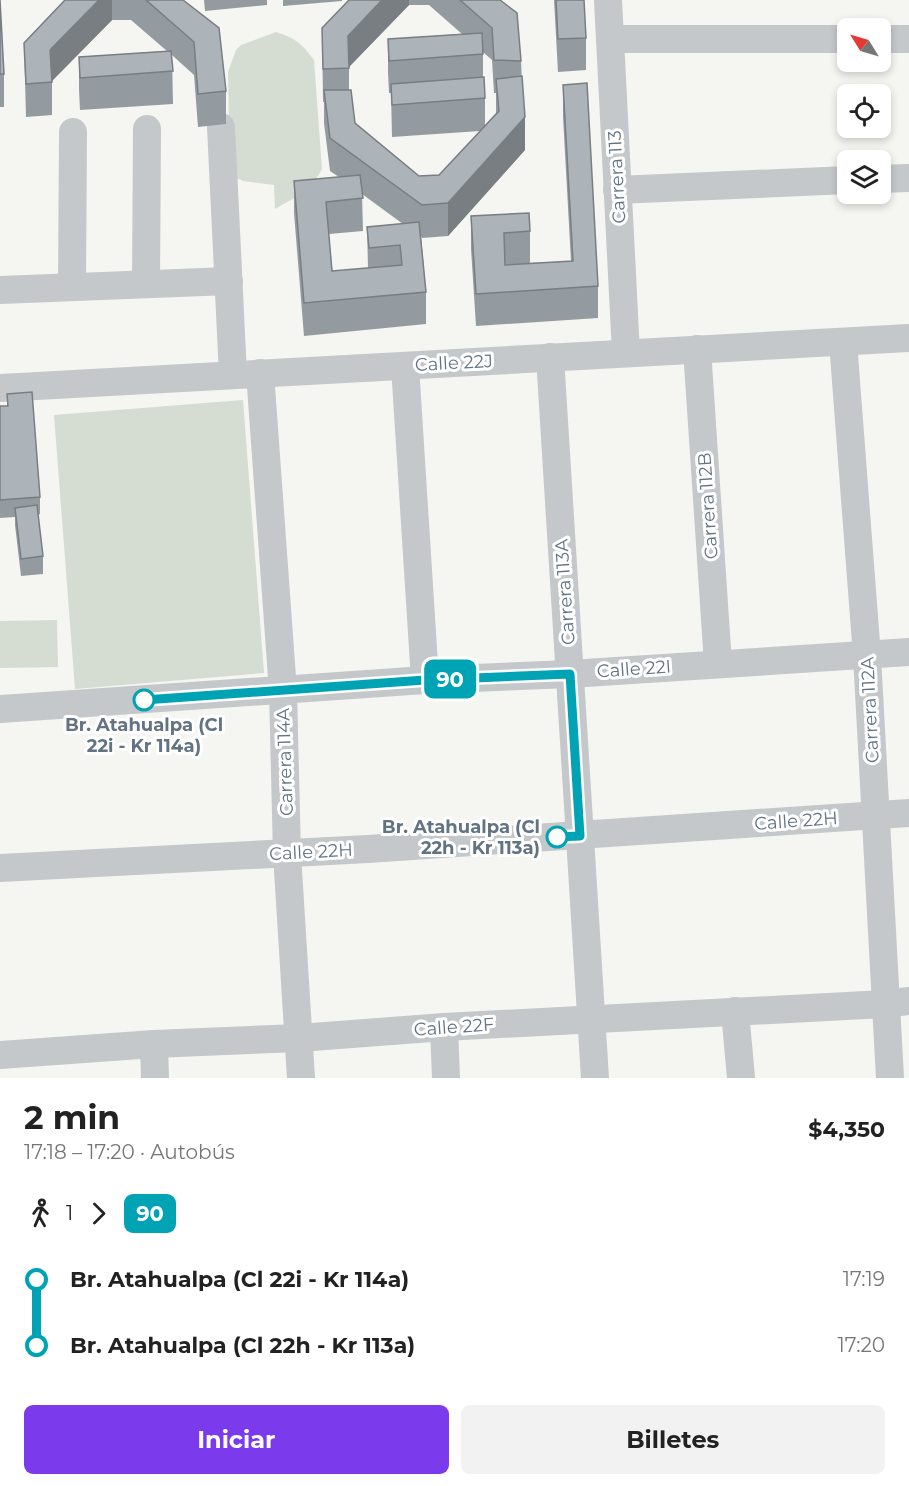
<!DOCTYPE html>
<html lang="es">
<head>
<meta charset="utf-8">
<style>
  :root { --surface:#fff; --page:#f2f2f2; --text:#222; --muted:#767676; --accent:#7c3aed }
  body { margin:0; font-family:Montserrat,sans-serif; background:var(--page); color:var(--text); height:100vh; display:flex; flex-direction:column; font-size:22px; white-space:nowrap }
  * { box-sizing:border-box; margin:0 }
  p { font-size:20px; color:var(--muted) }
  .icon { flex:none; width:33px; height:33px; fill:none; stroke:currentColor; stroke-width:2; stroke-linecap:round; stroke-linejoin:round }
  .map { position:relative; height:1078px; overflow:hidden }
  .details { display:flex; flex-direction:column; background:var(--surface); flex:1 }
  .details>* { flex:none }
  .badge { padding:0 12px; border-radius:9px; font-size:21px; line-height:39px }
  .needle { width:39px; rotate:307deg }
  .fabs { position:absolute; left:837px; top:18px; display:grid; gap:12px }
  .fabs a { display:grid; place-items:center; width:54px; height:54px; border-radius:9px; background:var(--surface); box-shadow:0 3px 9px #0003; font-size:30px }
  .map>.badge { position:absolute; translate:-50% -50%; box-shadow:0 0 0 3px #fff }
  .legs { display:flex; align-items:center; gap:9px; height:66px; padding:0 24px; font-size:20px }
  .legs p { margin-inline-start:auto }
  .headline { display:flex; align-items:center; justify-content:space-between; height:102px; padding:0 24px }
  h1 { font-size:33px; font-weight:700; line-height:45px }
  .action { display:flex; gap:12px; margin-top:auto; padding:12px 24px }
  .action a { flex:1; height:69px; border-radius:9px; background:var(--accent); color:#fff; font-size:24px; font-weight:700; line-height:69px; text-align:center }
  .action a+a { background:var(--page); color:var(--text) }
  ul { padding:0 24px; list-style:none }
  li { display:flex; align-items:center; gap:21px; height:66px; font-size:22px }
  li i { display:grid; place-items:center; width:9px; height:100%; margin:0 8px; background:currentColor }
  li i::after { content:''; width:15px; height:15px; margin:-8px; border:4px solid; border-radius:50%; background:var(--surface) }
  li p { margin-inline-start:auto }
  li:first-child i { background:linear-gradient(#0000 50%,currentColor 0) }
  li:last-child i { background:linear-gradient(currentColor 50%,#0000 0) }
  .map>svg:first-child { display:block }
  .green { fill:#d5ddd2 }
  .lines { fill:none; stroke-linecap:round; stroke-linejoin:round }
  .minor { stroke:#c4c8cb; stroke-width:28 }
  .wall { fill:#949ba0; fill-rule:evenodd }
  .shaded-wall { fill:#787e82 }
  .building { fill:#acb4ba; stroke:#787e82; stroke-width:1.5 }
  .line-1-casing { stroke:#fff; stroke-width:14 }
  .line-1 { stroke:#00a3b4; stroke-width:9 }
  .stop-1-dot { fill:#fff; stroke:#00a3b4; stroke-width:3 }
  .labels { text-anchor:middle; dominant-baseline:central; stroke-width:6; stroke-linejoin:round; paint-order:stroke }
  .street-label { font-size:18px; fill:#627384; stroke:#fff }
  .stop-label { font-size:18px; font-weight:bold; fill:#627384; stroke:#fff }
</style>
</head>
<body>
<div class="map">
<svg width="909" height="1078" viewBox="0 0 909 1078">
  <rect width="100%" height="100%" fill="#f5f5f1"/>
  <g class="green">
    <path d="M276 32C296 38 302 44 314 60L322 169C309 193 297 196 275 209L274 185 243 181 223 172 229 126 228 72 236 50 241 45Z"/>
    <polygon points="243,400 264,673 75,689 54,415"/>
    <polygon points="57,620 58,667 0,668 0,621"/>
  </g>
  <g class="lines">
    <g class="minor">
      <polyline points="608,0 626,353"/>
      <polyline points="610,39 848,39"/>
      <polyline points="880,39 909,39"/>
      <polyline points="221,127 233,375"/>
      <polyline points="880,179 909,178"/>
      <polyline points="617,190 848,180"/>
      <polyline points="146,283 147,129"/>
      <polyline points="72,287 73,132"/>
      <polyline points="0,290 229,281"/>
      <polyline points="843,342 867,656 890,1078"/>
      <polyline points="697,349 718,664"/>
      <polyline points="550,357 595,1078"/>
      <polyline points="405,366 425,680"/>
      <polyline points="260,373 283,691 287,854 301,1078"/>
      <polyline points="0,388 909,338"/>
      <polyline points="0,709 425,680 570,674 909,652"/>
      <polyline points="0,868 368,849 909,813"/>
      <polyline points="735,1011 741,1078"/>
      <polyline points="444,1027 446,1078"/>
      <polyline points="154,1044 155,1078"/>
      <polyline points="0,1055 154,1044 299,1038 444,1027 885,1004 909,1001"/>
    </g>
  </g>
  <g class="wall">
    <polygon points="0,0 4,74 4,107 0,107"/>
    <polygon points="65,0 183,0 226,91 226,124 198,127 194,75 172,55 173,104 80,110 79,90 79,57 167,51 131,20 112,20 52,81 52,115 26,117 24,43"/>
    <polygon points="204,0 267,0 267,5 205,11"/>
    <polygon points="283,0 342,0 342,1 283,6"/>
    <path d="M349 0H500L521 61 525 150 448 236 422 238 421 236 426 292V324L304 336 294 213V181L339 177 330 171 324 123V102H323L322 28ZM409 5H429L462 34 388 39V72L389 93H391L392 137 480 131 439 175 419 176 355 123 349 90V67ZM483 52 492 60 494 93H496V113L485 125V98L483 77ZM362 194 403 224 367 227 368 268 332 271 329 234 363 231Z"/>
    <polygon points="554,0 584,0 586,38 586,70 558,72"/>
    <polygon points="563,85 598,286 598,318 476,326 471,249 471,216 530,231 530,263 571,261 563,117"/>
    <polygon points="7,394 40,497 40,514 38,515 43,556 43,574 21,576 15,525 15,517 0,518 0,406 7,406"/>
  </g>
  <g class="shaded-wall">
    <polygon points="99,0 112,0 112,20 50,83 50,50"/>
    <polygon points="382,0 409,0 409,5 348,68 348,36"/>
    <polygon points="525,117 525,150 448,236 448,203"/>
  </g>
  <g class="building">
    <polygon points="0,0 4,74 0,74"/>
    <polygon points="65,0 99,0 50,50 52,82 26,84 24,43"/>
    <polygon points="146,0 183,0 219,28 226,91 198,94 194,42"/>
    <polygon points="349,0 382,0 348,36 349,68 323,69 322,28"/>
    <polygon points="460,0 500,0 517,13 521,61 494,60 492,28"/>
    <polygon points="556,0 584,0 586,38 558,39"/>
    <polygon points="482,33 483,54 389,61 388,39"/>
    <polygon points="171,51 173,71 80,78 79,57"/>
    <polygon points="522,76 525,117 448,203 422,205 330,138 324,90 351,90 355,123 419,176 439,175 499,111 496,79"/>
    <polygon points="484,77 485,98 392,105 391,84"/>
    <polygon points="587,83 598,286 476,294 471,216 529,213 530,231 504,233 505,265 573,261 563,85"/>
    <polygon points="360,175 363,198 326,202 332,271 402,265 400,245 369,248 367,227 419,222 426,292 304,303 294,181"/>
    <polygon points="32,392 40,497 0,500 0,406 8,406 7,394"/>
    <polygon points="37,505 43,556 21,559 15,508"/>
  </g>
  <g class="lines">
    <defs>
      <polyline id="line-1" points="144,700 425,680 570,674 580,836 557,837"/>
    </defs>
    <use href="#line-1" class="line-1-casing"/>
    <use href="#line-1" class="line-1"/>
  </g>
  <g class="stop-1-dot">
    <circle cx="144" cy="700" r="10"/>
    <circle cx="557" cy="837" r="10"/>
  </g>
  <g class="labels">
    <g class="street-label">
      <text transform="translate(617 177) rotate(-93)">Carrera 113</text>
      <text transform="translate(454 363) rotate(-3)">Calle 22J</text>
      <text transform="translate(708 506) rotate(-94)">Carrera 112B</text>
      <text transform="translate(565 592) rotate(-94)">Carrera 113A</text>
      <text transform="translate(634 669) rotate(-4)">Calle 22I</text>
      <text transform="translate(870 710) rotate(-93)">Carrera 112A</text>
      <text transform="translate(285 762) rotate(-92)">Carrera 114A</text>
      <text transform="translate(796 821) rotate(-4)">Calle 22H</text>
      <text transform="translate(311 852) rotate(-3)">Calle 22H</text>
      <text transform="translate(454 1027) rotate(-4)">Calle 22F</text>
    </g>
    <g class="stop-label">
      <text x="144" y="725">Br. Atahualpa (Cl<tspan x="144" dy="21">22i - Kr 114a)</tspan></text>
      <text x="540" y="827" text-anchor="end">Br. Atahualpa (Cl<tspan x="540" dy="21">22h - Kr 113a)</tspan></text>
    </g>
  </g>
</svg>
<div class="fabs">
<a><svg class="needle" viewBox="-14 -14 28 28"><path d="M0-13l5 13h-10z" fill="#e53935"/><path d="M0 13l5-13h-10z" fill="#767676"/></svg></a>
<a><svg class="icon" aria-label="locate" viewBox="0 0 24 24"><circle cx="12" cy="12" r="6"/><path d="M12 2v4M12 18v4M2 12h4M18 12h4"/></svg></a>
<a><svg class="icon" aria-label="layers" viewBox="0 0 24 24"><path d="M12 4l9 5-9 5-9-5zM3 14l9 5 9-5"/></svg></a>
</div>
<b class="badge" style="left:450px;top:679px;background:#00a3b4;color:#fff">90</b>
</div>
<section class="details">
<div class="headline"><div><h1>2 min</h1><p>17:18 – 17:20 · Autobús</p></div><b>$4,350</b></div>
<div class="legs"><svg class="icon" aria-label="walk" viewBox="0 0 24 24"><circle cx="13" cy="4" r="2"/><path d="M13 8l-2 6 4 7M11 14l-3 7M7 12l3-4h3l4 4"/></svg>1<svg class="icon" aria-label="forward" viewBox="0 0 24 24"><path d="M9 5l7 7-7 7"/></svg><b class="badge" style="background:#00a3b4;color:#fff">90</b></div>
<ul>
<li><i style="color:#00a3b4"></i><b>Br. Atahualpa (Cl 22i - Kr 114a)</b><p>17:19</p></li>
<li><i style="color:#00a3b4"></i><b>Br. Atahualpa (Cl 22h - Kr 113a)</b><p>17:20</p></li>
</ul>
<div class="action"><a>Iniciar</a><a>Billetes</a></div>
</section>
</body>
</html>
